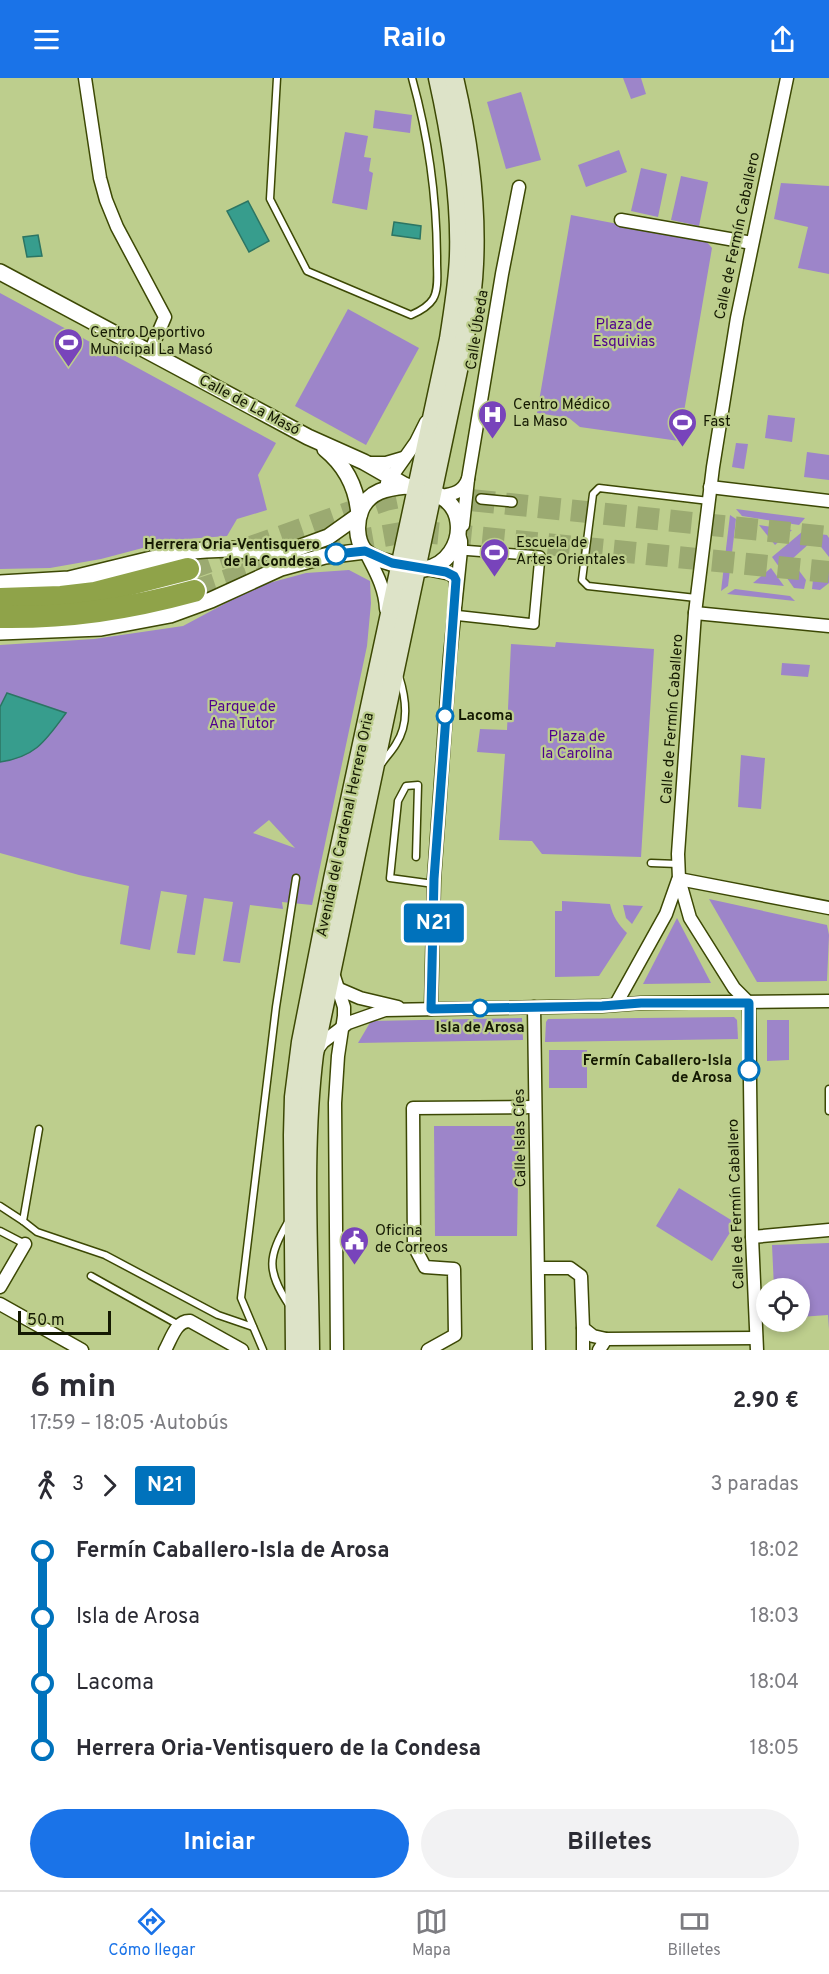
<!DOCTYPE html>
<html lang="es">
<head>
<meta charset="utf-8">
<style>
  :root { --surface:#fff; --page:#f2f2f3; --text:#2b2b33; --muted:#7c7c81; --line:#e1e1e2; --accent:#1a73e8 }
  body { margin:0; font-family:Overpass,sans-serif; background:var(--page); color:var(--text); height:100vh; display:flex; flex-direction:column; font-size:22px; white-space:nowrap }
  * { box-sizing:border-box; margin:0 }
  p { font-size:20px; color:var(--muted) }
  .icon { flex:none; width:33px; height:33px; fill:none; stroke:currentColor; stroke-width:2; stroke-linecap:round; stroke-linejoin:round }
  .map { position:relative; height:1272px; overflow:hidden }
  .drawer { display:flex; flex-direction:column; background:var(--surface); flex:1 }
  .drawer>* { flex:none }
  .badge { padding:0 12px; border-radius:4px; font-size:21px; line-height:39px }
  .tools { position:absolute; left:756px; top:1200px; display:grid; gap:12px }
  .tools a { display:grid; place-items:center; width:54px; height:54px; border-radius:50%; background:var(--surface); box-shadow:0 3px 9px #0003; font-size:30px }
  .scale { position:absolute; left:18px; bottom:15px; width:93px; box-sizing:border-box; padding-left:6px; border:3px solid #141902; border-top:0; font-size:16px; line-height:21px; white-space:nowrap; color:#141902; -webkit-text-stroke:4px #bdce8d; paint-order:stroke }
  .map>.badge { position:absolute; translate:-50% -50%; box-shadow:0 0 0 3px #fff }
  .legs { display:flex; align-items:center; gap:9px; height:66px; padding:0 30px; font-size:20px }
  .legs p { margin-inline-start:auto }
  .summary { display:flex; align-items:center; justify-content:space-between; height:102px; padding:0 30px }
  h1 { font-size:33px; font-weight:700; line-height:45px }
  .action { display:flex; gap:12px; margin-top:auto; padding:12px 30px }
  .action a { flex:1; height:69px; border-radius:36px; background:var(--accent); color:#fff; font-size:24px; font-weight:700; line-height:69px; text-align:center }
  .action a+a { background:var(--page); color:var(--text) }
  ul { padding:0 30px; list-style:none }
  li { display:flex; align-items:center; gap:21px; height:66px; font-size:22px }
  li i { display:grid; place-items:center; width:9px; height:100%; margin:0 8px; background:currentColor }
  li i::after { content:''; width:15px; height:15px; margin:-8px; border:4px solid; border-radius:50%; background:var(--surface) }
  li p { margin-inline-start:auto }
  li:first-child i { background:linear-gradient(#0000 50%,currentColor 0) }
  li:last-child i { background:linear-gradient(currentColor 50%,#0000 0) }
  header { display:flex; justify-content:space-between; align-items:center; height:78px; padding:0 30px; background:var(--accent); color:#fff; font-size:27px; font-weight:700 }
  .dock { display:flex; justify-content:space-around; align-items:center; height:84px; border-top:2px solid var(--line); background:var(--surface); font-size:16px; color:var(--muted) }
  .dock a { display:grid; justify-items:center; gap:3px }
  .dock .active { color:var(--accent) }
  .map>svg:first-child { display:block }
  .green { fill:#9d85c9; fill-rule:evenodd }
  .water { fill:#379d8d; stroke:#2c7563; stroke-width:1.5 }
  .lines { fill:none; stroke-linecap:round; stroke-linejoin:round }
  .motorway-tunnel { stroke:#9baa71; stroke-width:22; stroke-dasharray:22 11; stroke-linecap:butt }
  .service-casing { stroke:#3c4804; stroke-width:9 }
  .pedestrian-casing { stroke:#3c4804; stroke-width:12 }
  .minor-casing { stroke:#3c4804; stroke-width:15 }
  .tertiary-casing { stroke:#3c4804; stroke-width:18 }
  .secondary-casing { stroke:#3c4804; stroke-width:21 }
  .motorway-casing { stroke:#fff; stroke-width:26 }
  .service { stroke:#fff; stroke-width:6 }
  .pedestrian { stroke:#fff; stroke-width:9 }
  .minor { stroke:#fff; stroke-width:12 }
  .tertiary { stroke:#fff; stroke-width:15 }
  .secondary { stroke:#dde3c8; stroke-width:18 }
  .motorway { stroke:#8fa349; stroke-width:22 }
  .line-1-casing { stroke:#fff; stroke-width:14 }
  .line-1 { stroke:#0072bc; stroke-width:9 }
  .stop-1-dot { fill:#fff; stroke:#0072bc; stroke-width:3 }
  .labels { text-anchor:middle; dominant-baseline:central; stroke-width:4.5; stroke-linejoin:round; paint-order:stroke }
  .street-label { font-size:15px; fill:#141902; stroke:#bdce8d }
  .park-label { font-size:15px; fill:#50018f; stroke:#bdce8d }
  .poi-label { font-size:15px; fill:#141902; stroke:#bdce8d; text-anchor:start }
  .stop-label { font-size:15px; font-weight:bold; fill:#141902; stroke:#bdce8d; text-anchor:end }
</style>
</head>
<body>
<header><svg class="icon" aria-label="menu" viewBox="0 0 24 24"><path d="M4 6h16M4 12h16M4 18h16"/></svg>Railo<svg class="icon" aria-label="share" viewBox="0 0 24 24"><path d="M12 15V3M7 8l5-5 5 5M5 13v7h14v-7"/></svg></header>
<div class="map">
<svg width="829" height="1272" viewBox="0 0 829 1272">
  <rect width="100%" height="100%" fill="#bdce8d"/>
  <g class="green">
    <polygon points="623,0 641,0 646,16 631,21"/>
    <polygon points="521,14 541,82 506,91 487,24"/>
    <polygon points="375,32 412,37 410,55 373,50"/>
    <polygon points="345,54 368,58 364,79 371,80 369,93 373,95 367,132 332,125"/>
    <polygon points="619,72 627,94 586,109 578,87"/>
    <polygon points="641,90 667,96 658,139 631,133"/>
    <polygon points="681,98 708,104 699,148 671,142"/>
    <polygon points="781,105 829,108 829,196 798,190 808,149 774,141"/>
    <polygon points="571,137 706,163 712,170 679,363 580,349 569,340 537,335"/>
    <polygon points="0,215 276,365 258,397 267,432 237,441 227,458 173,462 101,481 50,490 0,491"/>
    <polygon points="348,231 419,270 366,367 295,328"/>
    <polygon points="768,337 795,340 792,364 765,360"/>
    <polygon points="736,365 748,366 744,391 732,389"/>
    <polygon points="807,374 829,377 829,402 804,399"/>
    <polygon points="736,431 805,440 799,447 742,438"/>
    <polygon points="730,437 736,441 728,508 721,513"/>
    <polygon points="759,447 792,452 775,467"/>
    <polygon points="802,454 812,455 811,464 791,482 806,502 804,511 794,510 772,479"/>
    <polygon points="819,456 827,457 829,460 829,479 818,465"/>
    <polygon points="771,490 784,508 753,505"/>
    <polygon points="829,490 829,505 820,512 812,511 813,502"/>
    <path d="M349 492 370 503 371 525 367 568 312 827 282 824 283 831 250 827 240 885 223 883 233 824 204 820 195 877 177 875 187 817 161 813 150 872 120 866 129 808 79 797 0 775V567L94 561 183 548 258 508 306 495ZM269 742 295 770 253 755Z"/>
    <polygon points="735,511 790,518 795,523 727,516"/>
    <polygon points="556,564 654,571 641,779 542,776 532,763 499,762 505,676 477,674 480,651 507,652 511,566 555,569"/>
    <polygon points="782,585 810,587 808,599 781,597"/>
    <polygon points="741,677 765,680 761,731 738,729"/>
    <polygon points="709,821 827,847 829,857 827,903 757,904"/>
    <path d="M562 823 610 826C613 839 618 846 627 855L599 898 555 899V833H562Z"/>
    <polygon points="623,827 643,828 632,846 626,840"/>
    <polygon points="677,840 711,905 643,906"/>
    <polygon points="734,939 737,942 738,961 545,964 546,944 548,941"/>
    <polygon points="522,940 523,962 358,965 371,943"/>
    <polygon points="767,942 789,942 789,982 767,983"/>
    <rect x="549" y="972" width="38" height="38"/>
    <polygon points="434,1048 519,1048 517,1158 435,1158"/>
    <polygon points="679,1110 736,1145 712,1183 656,1148"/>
    <polygon points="829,1165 829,1251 828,1237 800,1239 800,1210 774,1210 772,1167"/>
  </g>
  <g class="water">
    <polygon points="248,123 269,163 249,174 227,133"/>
    <polygon points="394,144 421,148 420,161 392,157"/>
    <polygon points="38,157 42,178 27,179 23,159"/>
    <path d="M7 615 66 635C46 662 36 679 0 684V629Z"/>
  </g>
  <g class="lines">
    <g class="motorway-tunnel">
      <polyline points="188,491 385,422 405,418 451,420 829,459"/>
      <polyline points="194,513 333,467 401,455 434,455 829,494"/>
    </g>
    <defs>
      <g id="service">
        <path d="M277 0 270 121 307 193 411 237C418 234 428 229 433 221 439 211 437 195 437 184 437 121 429 61 412 0"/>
        <polyline points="696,520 588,508 582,502 593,416 599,410 709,423"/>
        <path d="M382 685C386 679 392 673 396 666 410 645 406 620 399 598"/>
        <polyline points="416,779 418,707 406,708 398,723 390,800 434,806"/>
        <polyline points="651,785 678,786"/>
        <polyline points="829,1011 829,1033"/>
        <polyline points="39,1051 23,1143 37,1154 105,1177 218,1237 253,1249"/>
        <polyline points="0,1128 23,1143"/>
        <path d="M288 1144C268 1179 266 1192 289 1227"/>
        <polyline points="0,1153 25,1166"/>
        <polyline points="91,1198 179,1247"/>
        <polyline points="263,1272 241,1220 276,929 296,800"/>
      </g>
      <g id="pedestrian">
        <polyline points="481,421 512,424"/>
        <polyline points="453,537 534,546 534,543 540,478 461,472"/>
      </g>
      <g id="minor">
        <polyline points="85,0 100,100 106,122 117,149 165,239 150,274"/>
        <polyline points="621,142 752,165"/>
        <polyline points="366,385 386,385 403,380"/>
        <polyline points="468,401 502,196 519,109"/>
        <polyline points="387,405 416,364 426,344"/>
        <polyline points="710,409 829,423"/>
        <path d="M441 418C454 416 463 414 468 401L463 447 459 450"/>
        <path d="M365 473C375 493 385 509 386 531"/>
        <polyline points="426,491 451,496 456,502 456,508"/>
        <polyline points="695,535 829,548"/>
        <polyline points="679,801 829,830"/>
        <polyline points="333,895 344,929 344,938 338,978 335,1025 337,1272"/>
        <polyline points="339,911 360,920 398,929"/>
        <polyline points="616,926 666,836 678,802"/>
        <polyline points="534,929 539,1272"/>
        <polyline points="431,931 434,801 450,578 461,472 461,463 459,457"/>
        <polyline points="316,973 323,964 348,945 385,932 602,928 641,925 829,923"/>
        <polyline points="752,1159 829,1152"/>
        <polyline points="539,1190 570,1190 581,1198 583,1250 593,1258 606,1261"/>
        <polyline points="0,1209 25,1166"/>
        <polyline points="0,1226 82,1272"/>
        <polyline points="583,1250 583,1272"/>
        <path d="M165 1272C171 1262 176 1242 190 1243L242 1272"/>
        <polyline points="428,1272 455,1257 454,1191 425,1189 414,1168 413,1030 535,1029"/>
        <polyline points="599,1272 606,1261 756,1260"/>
        <polyline points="757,1272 752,1159 749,925 734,910 690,840 679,801 678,776 695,535 713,389 737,240 787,0"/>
      </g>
      <g id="tertiary">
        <polyline points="0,194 308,359 364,384 406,408"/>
        <path d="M325 371C346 388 357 411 359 437"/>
        <path d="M406 408C428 411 455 418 458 444 461 465 447 488 424 491 413 492 399 488 388 484 380 482 370 478 364 472 356 461 356 444 361 432 369 413 387 410 406 408Z"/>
        <polyline points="0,505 69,501 180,474 206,472 230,471 269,475 287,474 328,459 359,437"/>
        <polyline points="0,554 101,550 170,537 211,522 281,490 325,478 365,473"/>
      </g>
      <g id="secondary">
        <path d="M295 1272 293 1057 294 1019 301 964 333 801 449 261C453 234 458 206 459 178 461 118 451 58 438 0"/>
        <path d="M310 1272C309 1174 302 1073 314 976L450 330C460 282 472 234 474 186 477 123 468 60 454 0"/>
      </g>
      <g id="motorway">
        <polyline points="0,521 61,519 95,515 188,491"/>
        <path d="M0 539C69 540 128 531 194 513"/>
      </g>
    </defs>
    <use href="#service" class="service-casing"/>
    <use href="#pedestrian" class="pedestrian-casing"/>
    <use href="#minor" class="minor-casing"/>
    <use href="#tertiary" class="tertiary-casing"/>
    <use href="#secondary" class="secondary-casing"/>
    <use href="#motorway" class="motorway-casing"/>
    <use href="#service" class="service"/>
    <use href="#pedestrian" class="pedestrian"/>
    <use href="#minor" class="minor"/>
    <use href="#tertiary" class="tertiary"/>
    <use href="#secondary" class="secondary"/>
    <use href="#motorway" class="motorway"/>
  </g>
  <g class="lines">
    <defs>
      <polyline id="line-1" points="336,476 365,473 392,485 446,494 454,498 456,502 434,801 431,931 602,928 641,925 749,925 749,992"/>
    </defs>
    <use href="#line-1" class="line-1-casing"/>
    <use href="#line-1" class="line-1"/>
  </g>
  <defs>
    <symbol id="stadium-pin" viewBox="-11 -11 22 30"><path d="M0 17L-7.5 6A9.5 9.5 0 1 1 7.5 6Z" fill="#7844bb" stroke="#bdce8d"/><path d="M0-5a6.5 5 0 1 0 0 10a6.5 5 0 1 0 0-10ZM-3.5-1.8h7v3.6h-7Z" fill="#fff"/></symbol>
    <symbol id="hospital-pin" viewBox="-11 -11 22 30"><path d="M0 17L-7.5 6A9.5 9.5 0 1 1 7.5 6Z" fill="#7844bb" stroke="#bdce8d"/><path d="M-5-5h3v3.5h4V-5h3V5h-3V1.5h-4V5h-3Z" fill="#fff"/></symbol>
    <symbol id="civic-pin" viewBox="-11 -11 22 30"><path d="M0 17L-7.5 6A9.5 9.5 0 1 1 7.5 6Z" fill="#7844bb" stroke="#bdce8d"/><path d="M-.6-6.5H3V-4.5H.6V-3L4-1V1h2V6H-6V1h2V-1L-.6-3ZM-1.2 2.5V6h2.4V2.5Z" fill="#fff"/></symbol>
  </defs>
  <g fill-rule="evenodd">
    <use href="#stadium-pin" x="52" y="248" width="33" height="45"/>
    <use href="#hospital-pin" x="476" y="320" width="33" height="45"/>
    <use href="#stadium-pin" x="666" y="328" width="33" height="45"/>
    <use href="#stadium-pin" x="478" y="458" width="33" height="45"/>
    <use href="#civic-pin" x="338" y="1146" width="33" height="45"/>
  </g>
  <g class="stop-1-dot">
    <circle cx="336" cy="476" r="10"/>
    <circle cx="445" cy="638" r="8"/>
    <circle cx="480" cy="930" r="8"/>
    <circle cx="749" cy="992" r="10"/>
  </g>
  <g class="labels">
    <g class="street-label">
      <text transform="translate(738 158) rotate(-78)">Calle de Fermín Caballero</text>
      <text transform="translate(478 252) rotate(-81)">Calle Úbeda</text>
      <text transform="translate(249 328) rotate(28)">Calle de La Masó</text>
      <text transform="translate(673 641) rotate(-86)">Calle de Fermín Caballero</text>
      <text transform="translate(346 747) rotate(-78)">Avenida del Cardenal Herrera Oria</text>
      <text transform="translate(521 1060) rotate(-91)">Calle Islas Cíes</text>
      <text transform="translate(737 1126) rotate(-92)">Calle de Fermín Caballero</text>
    </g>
    <g class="park-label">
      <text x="624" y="247">Plaza de<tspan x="624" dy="17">Esquivias</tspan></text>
      <text x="242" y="629">Parque de<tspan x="242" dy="17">Ana Tutor</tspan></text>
      <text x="577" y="659">Plaza de<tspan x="577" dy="17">la Carolina</tspan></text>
    </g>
    <g class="poi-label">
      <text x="90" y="255">Centro Deportivo<tspan x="90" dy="17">Municipal La Masó</tspan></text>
      <text x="513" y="327">Centro Médico<tspan x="513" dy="17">La Maso</tspan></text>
      <text x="703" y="344">Fast</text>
      <text x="516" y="465">Escuela de<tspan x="516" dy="17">Artes Orientales</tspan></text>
      <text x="375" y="1153">Oficina<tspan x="375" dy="17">de Correos</tspan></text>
    </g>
    <g class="stop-label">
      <text x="320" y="467">Herrera Oria-Ventisquero<tspan x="320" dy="17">de la Condesa</tspan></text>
      <text x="458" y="638" text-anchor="start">Lacoma</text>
      <text x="480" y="950" text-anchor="middle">Isla de Arosa</text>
      <text x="732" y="983">Fermín Caballero-Isla<tspan x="732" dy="17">de Arosa</tspan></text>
    </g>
  </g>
</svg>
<div class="tools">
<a><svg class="icon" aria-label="locate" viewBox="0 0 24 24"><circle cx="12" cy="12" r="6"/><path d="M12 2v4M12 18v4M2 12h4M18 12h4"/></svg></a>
</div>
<div class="scale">50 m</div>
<b class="badge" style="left:434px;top:845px;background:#0072bc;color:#fff">N21</b>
</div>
<section class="drawer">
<div class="summary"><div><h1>6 min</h1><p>17:59 – 18:05 · Autobús</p></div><b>2.90 €</b></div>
<div class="legs"><svg class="icon" aria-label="walk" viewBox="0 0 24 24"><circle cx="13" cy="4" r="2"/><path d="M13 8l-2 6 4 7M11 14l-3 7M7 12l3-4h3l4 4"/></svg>3<svg class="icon" aria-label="forward" viewBox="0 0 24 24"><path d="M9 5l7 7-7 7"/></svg><b class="badge" style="background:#0072bc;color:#fff">N21</b><p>3 paradas</p></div>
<ul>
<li><i style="color:#0072bc"></i><b>Fermín Caballero-Isla de Arosa</b><p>18:02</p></li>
<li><i style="color:#0072bc"></i><span>Isla de Arosa</span><p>18:03</p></li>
<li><i style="color:#0072bc"></i><span>Lacoma</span><p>18:04</p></li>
<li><i style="color:#0072bc"></i><b>Herrera Oria-Ventisquero de la Condesa</b><p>18:05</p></li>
</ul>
<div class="action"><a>Iniciar</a><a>Billetes</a></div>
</section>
<nav class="dock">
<a class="active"><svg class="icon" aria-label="directions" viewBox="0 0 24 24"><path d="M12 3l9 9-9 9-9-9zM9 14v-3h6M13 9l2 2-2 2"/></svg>Cómo llegar</a>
<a><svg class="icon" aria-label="map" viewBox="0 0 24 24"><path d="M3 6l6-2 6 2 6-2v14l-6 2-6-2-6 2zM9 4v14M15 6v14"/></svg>Mapa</a>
<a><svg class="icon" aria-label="tickets" viewBox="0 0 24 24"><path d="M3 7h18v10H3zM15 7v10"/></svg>Billetes</a>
</nav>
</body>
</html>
